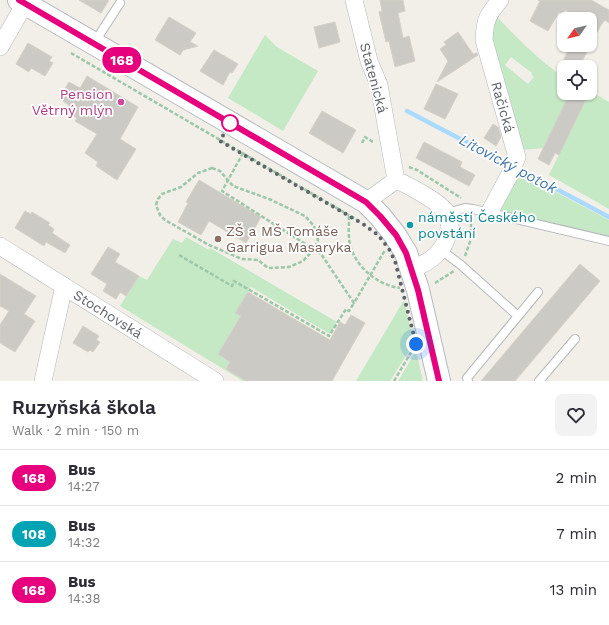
<!DOCTYPE html>
<html lang="en">
<head>
<meta charset="utf-8">
<style>
  :root { --surface:#fff; --page:#f2f2f3; --text:#2b2b33; --muted:#7c7c81; --line:#e1e1e2 }
  body { margin:0; font-family:"Work Sans",sans-serif; background:var(--page); color:var(--text); height:100vh; display:flex; flex-direction:column; font-size:15px; white-space:nowrap }
  * { box-sizing:border-box; margin:0 }
  p { font-size:13px; color:var(--muted) }
  .icon { flex:none; width:22px; height:22px; fill:none; stroke:currentColor; stroke-width:2; stroke-linecap:round; stroke-linejoin:round }
  .map { position:relative; height:381px; overflow:hidden }
  .details { display:flex; flex-direction:column; background:var(--surface); flex:1 }
  .details>* { flex:none }
  .badge { padding:0 8px; border-radius:13px; font-size:14px; line-height:26px }
  .needle { width:26px; rotate:236deg }
  .fabs { position:absolute; left:557px; top:12px; display:grid; gap:8px }
  .fabs a { display:grid; place-items:center; width:40px; height:40px; border-radius:8px; background:var(--surface); box-shadow:0 1px 3px #0004; font-size:20px }
  .you { position:absolute; width:20px; height:20px; margin:-10px; border:3px solid #fff; border-radius:50%; background:#1a73e8; box-shadow:0 0 0 6px #1a73e833 }
  .map>.badge { position:absolute; translate:-50% -50%; box-shadow:0 0 0 2px #fff }
  .round { display:grid; place-items:center; flex:none; width:42px; height:42px; border-radius:8px; background:var(--page) }
  .overview { display:flex; align-items:center; justify-content:space-between; height:68px; padding:0 12px }
  h1 { font-size:19px; font-weight:600; line-height:30px }
  ul { padding:0; list-style:none }
  li { display:flex; align-items:center; gap:12px; height:56px; padding:0 12px; border-top:1px solid var(--line) }
  li div { flex:1 }
  li b { display:block; font-size:15px }
  li em { font-style:normal }
  li .badge { min-width:44px; font-weight:700; text-align:center }
  .map>svg:first-child { display:block }
  .green { fill:#c5e8c5; fill-rule:evenodd }
  .lines { fill:none; stroke-linecap:round; stroke-linejoin:round }
  .stream { stroke:#aadaff; stroke-width:4.5 }
  .building { fill:#cccac5; stroke:#d6d1c6 }
  .lane-casing { stroke:#b5b8bc; stroke-width:10 }
  .street-casing { stroke:#b5b8bc; stroke-width:18 }
  .secondary-casing { stroke:#b6babf; stroke-width:24 }
  .path { stroke:#9cc7a9; stroke-width:2.5; stroke-dasharray:4 2; stroke-linecap:butt }
  .lane { stroke:#fff; stroke-width:8 }
  .street { stroke:#fff; stroke-width:17 }
  .secondary { stroke:#fff; stroke-width:22 }
  .line-casing { stroke:#fff; stroke-width:9 }
  .line { stroke:#e6007e; stroke-width:6 }
  .walk { stroke:#5f6368; stroke-width:4; stroke-dasharray:0 7.2 }
  .hotel-dot { fill:#d1479c; stroke:#fff; stroke-width:1.5 }
  .stop-dot { fill:#fff; stroke:#e6007e; stroke-width:2 }
  .culture-dot { fill:#0f9aa8; stroke:#fff; stroke-width:1.5 }
  .education-dot { fill:#8d6e63; stroke:#fff; stroke-width:1.5 }
  .labels { text-anchor:middle; dominant-baseline:central; stroke-width:3.5; stroke-linejoin:round; paint-order:stroke }
  .street-label { font-size:14px; fill:#5f6368; stroke:#fff }
  .hotel-label { font-size:14px; fill:#b23c85; stroke:#fff; text-anchor:end }
  .culture-label { font-size:14px; fill:#0d838f; stroke:#fff; text-anchor:start }
  .education-label { font-size:14px; fill:#785e54; stroke:#fff; text-anchor:start }
  .water-label { font-size:15px; font-style:italic; fill:#4174aa; stroke:#fff }
</style>
</head>
<body>
<div class="map">
<svg width="609" height="381" viewBox="0 0 609 381">
  <rect width="100%" height="100%" fill="#f1efe8"/>
  <g class="green">
    <path d="M494 14C516 36 538 60 564 77V93H570L544 148 522 150 488 33ZM511 57 532 73 531 74 534 77 528 84 505 65Z"/>
    <polygon points="265,35 277,47 318,71 283,131 228,98"/>
    <polygon points="590,91 609,102 609,209 549,175"/>
    <polygon points="516,171 609,220 609,236 499,210"/>
    <polygon points="186,237 209,250 210,248 337,322 330,334 251,287 235,313 258,326 232,331 218,354 231,362 226,369 246,381 243,381 120,306 139,276 147,280 173,239 182,243"/>
    <polygon points="404,300 414,343 390,381 356,381"/>
    <polygon points="416,351 423,381 398,381"/>
  </g>
  <g class="lines">
    <g class="stream">
      <polyline points="407,111 510,165"/>
      <polyline points="517,168 609,217"/>
    </g>
  </g>
  <g class="building">
    <polygon points="79,0 109,0 101,13"/>
    <polygon points="380,0 403,0 405,11 398,13 403,38 409,36 415,61 395,67 389,41 386,42 379,12 382,11"/>
    <polygon points="538,0 591,0 609,10 609,23 605,20 601,25 579,67 560,67 571,45 590,45 590,19 581,19 565,10 563,14 559,12 548,31 530,21 540,1"/>
    <polygon points="169,17 196,33 190,42 198,46 183,50 180,55 155,40"/>
    <polygon points="335,22 340,42 319,48 314,27"/>
    <polygon points="458,32 473,54 477,53 478,55 437,82 448,61 440,49 446,45 444,42"/>
    <polygon points="28,43 52,57 49,61 53,63 45,76 31,68 29,72 16,64"/>
    <polygon points="214,50 238,64 232,73 230,72 223,85 200,71"/>
    <polygon points="87,76 138,107 120,139 136,149 117,180 96,166 98,162 85,153 97,134 75,121 77,118 66,111 69,105 59,99 69,82 80,88"/>
    <polygon points="436,84 458,94 445,119 424,109"/>
    <polygon points="570,93 589,93 559,155 555,153 549,165 538,159"/>
    <polygon points="322,111 356,130 343,153 309,133"/>
    <polygon points="493,124 498,127 501,137 496,146 484,138"/>
    <polygon points="424,142 462,162 460,167 475,175 469,186 416,158"/>
    <polygon points="199,180 261,217 246,243 209,221 201,235 178,222 188,203 186,202"/>
    <polygon points="25,211 31,214 32,212 50,223 48,225 54,229 52,233 70,245 65,253 46,242 44,246 15,228"/>
    <polygon points="108,247 120,254 115,262 139,276 126,296 120,292 116,299 103,291 107,284 91,274"/>
    <polygon points="580,264 600,281 515,381 481,381"/>
    <polygon points="0,274 36,296 24,314 35,321 15,352 0,343 0,325 9,311 0,306"/>
    <polygon points="248,292 330,340 340,322 345,325 351,315 365,323 332,381 246,381 226,369 230,362 218,354 241,316 235,313"/>
    <polygon points="83,326 99,336 96,340 100,342 93,352 90,350 88,352 73,343"/>
  </g>
  <g class="lines">
    <defs>
      <g id="lane">
        <polyline points="94,43 120,3"/>
        <polyline points="447,213 465,208 473,209 609,241"/>
        <polyline points="441,250 461,265 518,316"/>
        <polyline points="468,381 467,378 538,292"/>
        <polyline points="539,381 575,339"/>
      </g>
      <g id="street">
        <polyline points="354,0 369,61 379,85 396,180"/>
        <polyline points="0,47 27,0"/>
        <path d="M396 180C408 185 440 202 447 213 450 217 450 224 449 228 447 249 431 262 412 269"/>
        <polyline points="366,202 396,180"/>
        <path d="M489 213 510 174 517 157 484 40C485 19 487 16 500 0"/>
        <polyline points="0,246 215,381"/>
        <polyline points="43,381 64,286"/>
      </g>
      <polyline id="secondary" points="19,0 366,202 380,216 395,235 406,253 418,290 439,381"/>
    </defs>
    <use href="#lane" class="lane-casing"/>
    <use href="#street" class="street-casing"/>
    <use href="#secondary" class="secondary-casing"/>
    <g class="path">
      <polyline points="71,53 359,221"/>
      <polyline points="362,143 365,137 373,142"/>
      <polyline points="243,153 222,191 321,254 354,303 385,250"/>
      <polyline points="409,167 417,170 461,198"/>
      <polygon points="212,168 220,171 233,186 269,199 305,216 314,226 318,240 314,249 303,261 289,267 268,268 258,260 242,259 209,245 165,220 160,215 156,205 158,199 162,194 181,187 198,173"/>
      <path d="M349 216C349 225 348 235 350 245 356 267 377 285 400 288"/>
      <polyline points="179,255 232,286 234,281 329,336 346,309 349,311 354,303"/>
      <polyline points="465,256 471,239 471,220"/>
      <polyline points="435,283 454,271"/>
      <polyline points="394,381 413,349"/>
    </g>
    <use href="#lane" class="lane"/>
    <use href="#street" class="street"/>
    <use href="#secondary" class="secondary"/>
  </g>
  <g class="lines">
    <defs>
      <polyline id="line" points="19,0 366,202 380,216 396,235 406,253 418,290 439,381"/>
    </defs>
    <use href="#line" class="line-casing"/>
    <use href="#line" class="line"/>
    <polyline class="walk" points="230,123 220,141 363,224 378,235 389,249 395,261 416,344"/>
  </g>
  <circle class="hotel-dot" cx="121" cy="102" r="4"/>
  <circle class="stop-dot" cx="230" cy="123" r="8"/>
  <circle class="culture-dot" cx="410" cy="225" r="4"/>
  <circle class="education-dot" cx="218" cy="239" r="4"/>
  <g class="labels">
    <g class="street-label">
      <text transform="translate(374 78) rotate(75)">Statenická</text>
      <text transform="translate(503 107) rotate(74)">Račická</text>
      <text transform="translate(108 314) rotate(32)">Stochovská</text>
    </g>
    <g class="hotel-label">
      <text x="113" y="94">Pension<tspan x="113" dy="16">Větrný mlýn</tspan></text>
    </g>
    <g class="culture-label">
      <text x="418" y="217">náměstí Českého<tspan x="418" dy="16">povstání</tspan></text>
    </g>
    <g class="education-label">
      <text x="226" y="231">ZŠ a MŠ Tomáše<tspan x="226" dy="16">Garrigua Masaryka</tspan></text>
    </g>
    <g class="water-label">
      <text transform="translate(508 164) rotate(28)">Litovický potok</text>
    </g>
  </g>
</svg>
<div class="fabs">
<a><svg class="needle" viewBox="-14 -14 28 28"><path d="M0-13l5 13h-10z" fill="#e53935"/><path d="M0 13l5-13h-10z" fill="#7c7c81"/></svg></a>
<a><svg class="icon" aria-label="locate" viewBox="0 0 24 24"><circle cx="12" cy="12" r="6"/><path d="M12 2v4M12 18v4M2 12h4M18 12h4"/></svg></a>
</div>
<div class="you" style="left:416px;top:344px"></div>
<b class="badge" style="left:122px;top:60px;background:#e6007e;color:#fff">168</b>
</div>
<section class="details">
<div class="overview"><div><h1>Ruzyňská škola</h1><p>Walk · 2 min · 150 m</p></div><a class="round"><svg class="icon" aria-label="heart" viewBox="0 0 24 24"><path d="M12 20l-8-8c-3-5 5-10 8-4 3-6 11-1 8 4z"/></svg></a></div>
<ul>
<li><span class="badge" style="background:#e6007e;color:#fff">168</span><div><b>Bus</b><p>14:27</p></div><em>2 min</em></li>
<li><span class="badge" style="background:#00a3b4;color:#fff">108</span><div><b>Bus</b><p>14:32</p></div><em>7 min</em></li>
<li><span class="badge" style="background:#e6007e;color:#fff">168</span><div><b>Bus</b><p>14:38</p></div><em>13 min</em></li>
</ul>
</section>
</body>
</html>
